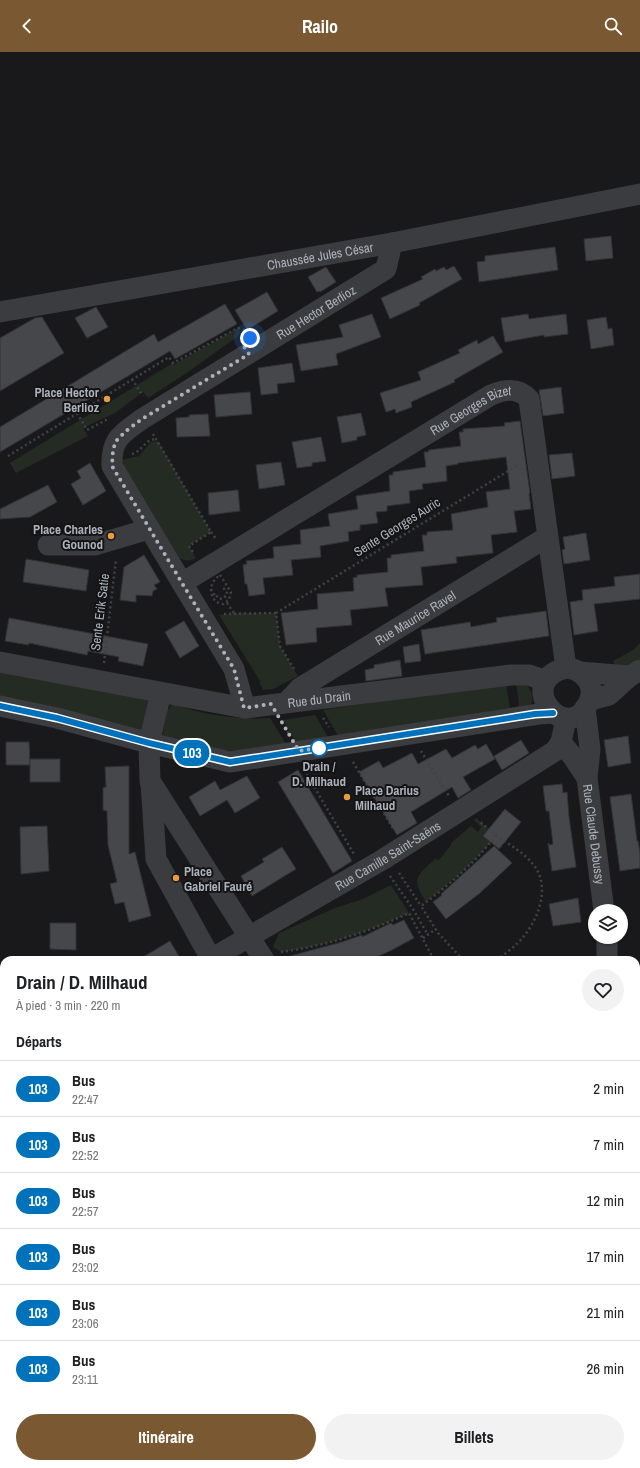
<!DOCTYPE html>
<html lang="fr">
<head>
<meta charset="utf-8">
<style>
  :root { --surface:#fff; --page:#f2f2f2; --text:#202124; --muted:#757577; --line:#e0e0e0; --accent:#7a5832 }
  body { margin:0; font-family:"Archivo Narrow",sans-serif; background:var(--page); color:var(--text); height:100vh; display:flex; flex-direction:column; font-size:15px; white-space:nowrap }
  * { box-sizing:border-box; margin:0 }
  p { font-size:13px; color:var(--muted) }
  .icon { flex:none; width:22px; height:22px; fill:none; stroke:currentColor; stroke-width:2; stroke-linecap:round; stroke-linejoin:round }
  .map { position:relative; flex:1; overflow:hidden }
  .panel { position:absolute; left:0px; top:904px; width:640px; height:512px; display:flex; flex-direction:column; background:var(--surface); border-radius:12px 12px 0 0; box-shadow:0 1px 3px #0004 }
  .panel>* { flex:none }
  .badge { padding:0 8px; border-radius:13px; font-size:14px; line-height:26px }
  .tools { position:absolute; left:588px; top:852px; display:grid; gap:8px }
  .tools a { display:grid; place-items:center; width:40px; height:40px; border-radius:50%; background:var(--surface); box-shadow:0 1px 3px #0004; font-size:20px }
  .you { position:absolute; width:20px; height:20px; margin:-10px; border:3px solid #fff; border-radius:50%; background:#1a73e8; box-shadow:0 0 0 6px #1a73e833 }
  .map>.badge { position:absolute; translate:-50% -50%; box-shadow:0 0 0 2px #fff }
  h2 { padding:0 16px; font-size:15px; line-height:36px }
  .round { display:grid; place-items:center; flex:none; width:42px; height:42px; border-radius:21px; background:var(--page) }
  .head { display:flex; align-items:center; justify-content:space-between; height:68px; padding:0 16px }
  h1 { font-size:19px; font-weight:700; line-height:30px }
  .button { display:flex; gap:8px; margin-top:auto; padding:8px 16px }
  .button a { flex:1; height:46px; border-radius:24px; background:var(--accent); color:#fff; font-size:16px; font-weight:700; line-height:46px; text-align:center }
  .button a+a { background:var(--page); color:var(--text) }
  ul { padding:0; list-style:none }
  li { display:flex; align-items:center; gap:12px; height:56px; padding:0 16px; border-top:1px solid var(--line) }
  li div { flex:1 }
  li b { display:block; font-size:15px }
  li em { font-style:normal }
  li .badge { min-width:44px; font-weight:700; text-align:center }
  header { display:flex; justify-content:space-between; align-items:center; height:52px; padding:0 16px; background:var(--accent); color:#fff; font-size:18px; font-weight:700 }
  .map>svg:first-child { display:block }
  .built { fill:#252528 }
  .green { fill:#232b23 }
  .water { fill:#2f393e }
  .building { fill:#46474b; stroke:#333337 }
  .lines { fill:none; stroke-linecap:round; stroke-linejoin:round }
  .path { stroke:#404346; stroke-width:2.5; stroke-dasharray:2 3; stroke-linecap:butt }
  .minor { stroke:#3a3c3f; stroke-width:21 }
  .major { stroke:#56595e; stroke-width:22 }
  .rail { stroke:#4f5256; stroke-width:3; stroke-dasharray:5 4; stroke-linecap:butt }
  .line-casing { stroke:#fff; stroke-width:9 }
  .line { stroke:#0072bc; stroke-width:6 }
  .walk { stroke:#acb2ba; stroke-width:4; stroke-dasharray:0 7.2 }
  .poi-dot { fill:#e79c44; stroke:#141416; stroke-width:1.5 }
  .stop-dot { fill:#fff; stroke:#0072bc; stroke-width:2 }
  .labels { text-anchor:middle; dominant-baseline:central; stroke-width:4; stroke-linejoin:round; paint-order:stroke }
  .street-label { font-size:13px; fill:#acb2ba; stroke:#141416 }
  .poi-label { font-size:13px; font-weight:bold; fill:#acb2ba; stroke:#141416; text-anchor:end }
  .stop-label { font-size:13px; font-weight:bold; fill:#acb2ba; stroke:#141416 }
</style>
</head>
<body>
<header><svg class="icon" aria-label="back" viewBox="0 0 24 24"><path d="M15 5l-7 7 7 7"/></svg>Railo<svg class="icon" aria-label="search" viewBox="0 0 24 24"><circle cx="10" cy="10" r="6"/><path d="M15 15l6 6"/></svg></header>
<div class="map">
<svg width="640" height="1416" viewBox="0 0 640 1416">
  <rect width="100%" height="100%" fill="#19191b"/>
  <g class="built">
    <polygon points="0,1166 4,1166 4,1291 0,1290"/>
    <polygon points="0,1364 4,1364 4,1412 474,1412 514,1416 0,1416"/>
  </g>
  <g class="green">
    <polygon points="238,276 240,281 237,285 185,322 148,346 143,340 115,361 83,376 88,384 16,421 10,411 173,311 173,313"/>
    <path d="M158 389 211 480 189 494 196 506C188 510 185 509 177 505L123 418 121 408 139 404 151 390Z"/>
    <polygon points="234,561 276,561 280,594 298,624 273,637 263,638 260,632 260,629 219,563"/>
    <polygon points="640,591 640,607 624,616 615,615 613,609 633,598"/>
    <polygon points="0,619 149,645 151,650 142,682 0,646"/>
    <path d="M516 629 526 632C536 646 535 652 520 662Z"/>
    <polygon points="506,630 511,664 340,687 323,658"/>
    <path d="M173 652C204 663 237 668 270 666L288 695 235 699 213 697 162 685 167 659Z"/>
    <polygon points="315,663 328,685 296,690 283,668"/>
    <path d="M476 766 496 783C477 809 452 829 426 850 411 826 416 825 435 807L439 808 451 793V791L471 774 478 780 481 775 474 768Z"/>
    <path d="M391 833 409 861C368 880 326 894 281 900L273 895 279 881 335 856 363 847Z"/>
    <polygon points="0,978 4,979 4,1166 0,1166"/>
  </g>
  <polygon class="water" points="133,1412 239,1412 238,1416 133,1416"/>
  <g class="building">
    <polygon points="611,184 613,206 586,209 584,187"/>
    <polygon points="555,195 558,218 479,230 477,210 485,209 485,204"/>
    <polygon points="454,214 462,227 419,251 420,253 390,267 381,246 423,227 421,225 435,217 436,219 444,215 446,218"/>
    <polygon points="326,215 336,230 320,240 319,239 317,240 308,225"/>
    <polygon points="267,240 278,259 247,278 235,258"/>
    <polygon points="225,252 237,272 175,307 170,299 0,400 0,375 154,282 158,290"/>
    <polygon points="96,255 108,275 87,286 75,266"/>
    <polygon points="372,262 381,285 336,302 338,313 301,319 296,293 343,285 339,273"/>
    <polygon points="528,262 529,267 566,262 568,282 544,285 544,283 505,290 501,266"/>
    <polygon points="42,265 64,301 0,339 0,286 35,266"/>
    <polygon points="606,265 608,277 612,276 614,293 591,297 587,268"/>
    <polygon points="493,284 503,300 454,328 455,330 411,350 412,355 396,361 395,357 386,360 380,341 421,328 418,320 460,301 458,298 477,288 478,292"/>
    <polygon points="292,311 295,330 277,332 278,341 261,343 258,316"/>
    <polygon points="561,335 564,361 543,364 539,338"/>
    <polygon points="250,340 252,362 216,365 214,343"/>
    <polygon points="361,361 366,383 357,385 357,388 342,391 337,365"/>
    <polygon points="208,362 210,384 177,385 176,366 189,365 189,363"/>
    <polygon points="520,369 530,441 529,442 531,457 514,459 517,480 491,483 493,501 456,505 457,511 421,515 423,533 385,536 388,554 350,558 352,573 316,576 317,590 286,593 281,561 318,557 317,542 354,539 353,526 357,525 357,523 388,520 387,506 391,506 391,503 424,499 422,483 427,483 427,480 453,478 451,462 488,455 486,440 510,437 506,405 458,411 458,412 446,414 447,429 422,432 423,437 409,439 410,451 387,454 387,459 376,460 378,471 360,473 360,478 348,480 349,489 320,494 321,505 291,508 293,523 263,526 265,542 249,544 247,532 245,532 243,513 247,512 246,509 274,506 273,495 301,492 300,478 330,474 328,462 358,457 356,444 390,439 389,423 393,423 393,420 426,415 424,400 428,400 429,398 461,394 459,380 463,380 463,377 505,374 504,371"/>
    <polygon points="321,385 326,409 312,411 312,414 297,416 292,390"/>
    <polygon points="572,401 575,424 552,427 549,403"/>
    <polygon points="281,410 285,433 259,437 256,413"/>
    <polygon points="90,411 106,439 83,453 71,432 81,426 77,419"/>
    <polygon points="48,433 57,450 30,465 0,467 0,457"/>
    <polygon points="238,438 240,459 209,463 208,441"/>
    <polygon points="586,481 590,508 564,512 562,498 565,497 563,485"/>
    <polygon points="144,503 160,530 154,533 157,537 153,539 152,544 136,543 136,550 120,548 124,515"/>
    <polygon points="26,507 89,518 86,539 23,530"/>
    <polygon points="640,522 640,547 594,552 598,579 574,583 570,550 583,548 582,538 615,534 614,525"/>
    <polygon points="546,559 549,584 425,602 421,578 470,570 471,575 497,570 496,566"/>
    <polygon points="9,566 148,592 143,614 118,609 119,605 88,599 87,603 29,591 29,593 5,589"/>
    <polygon points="184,569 199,594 180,606 165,580"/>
    <polygon points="419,592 421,609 405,611 403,595"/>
    <polygon points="400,608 402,624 366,629 365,618 374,616 374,613"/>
    <polygon points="628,684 631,711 608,715 604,688"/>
    <polygon points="521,688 529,701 502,718 494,704"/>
    <polygon points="6,690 29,690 30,713 6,713"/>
    <polygon points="486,692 495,707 463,725 471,738 458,746 452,735 411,760 417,771 397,783 359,720 379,709 383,716 412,701 418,712 446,697 452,706 475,693 478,697"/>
    <rect x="30" y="707" width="30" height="23"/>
    <polygon points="129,714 129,802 135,800 151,864 129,870 124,850 115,852 110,832 117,830 108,793 107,759 103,758 103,736 106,735 105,715"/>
    <polygon points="298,718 352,809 333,821 278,730"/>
    <polygon points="247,724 260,746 235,761 227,748 200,764 189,745 215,729 220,738"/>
    <polygon points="562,732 563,741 567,740 569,765 576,815 552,819 548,791 550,793 553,792 549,759 546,759 543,734"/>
    <polygon points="631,742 637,789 638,789 640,801 640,816 620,819 610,745"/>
    <polygon points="505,757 521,770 499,797 483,784"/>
    <polygon points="47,774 49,819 21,822 20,775"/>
    <polygon points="494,794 512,811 480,841 446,867 433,850 442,843 441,842"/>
    <polygon points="282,795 296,817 252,844 241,824 264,810 262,807"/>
    <polygon points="578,846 581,870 553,874 549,852"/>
    <polygon points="404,868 414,886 392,898 370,908 291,908 290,904 342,890 362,883 362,885 391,871 393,873"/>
    <polygon points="50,871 76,871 76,898 50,897"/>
    <polygon points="170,889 181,908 138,908"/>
  </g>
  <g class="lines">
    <g class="path">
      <polyline points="132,327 143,344"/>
      <polyline points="77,361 87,378 108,367"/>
      <polyline points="153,382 211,480 189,494 194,502"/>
      <path d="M132 402C143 399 144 387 157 387"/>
      <polyline points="8,404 169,305 173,311 238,276 244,278 246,280"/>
      <polyline points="211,480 216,487"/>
      <path d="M220 523 231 540 229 548 223 552 216 550C208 541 210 530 220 523Z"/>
      <polyline points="211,537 215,544 216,543 218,546 222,547 227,543 227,541 224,537 227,534"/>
      <polyline points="227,551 234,561"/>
      <polyline points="276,561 518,413"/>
      <polyline points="224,562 276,561 280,594 294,617"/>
      <polyline points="104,611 116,507"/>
      <polyline points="323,666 329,675"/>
      <polyline points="282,671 289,682"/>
      <polyline points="421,699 449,744"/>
      <polyline points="353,710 394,778"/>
      <polyline points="304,718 354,802"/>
      <path d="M496 783C508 792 523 800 532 811 551 832 540 864 524 884 517 893 506 901 497 908"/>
      <polyline points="399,821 421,854"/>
      <polyline points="390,824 413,857 428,883"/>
      <polyline points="423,886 436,877"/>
      <path d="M281 900C326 894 368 880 409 861L434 908"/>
      <path d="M463 908 438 881 421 854C449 833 476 810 496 783L480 770"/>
      <polyline points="636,1166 640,1166"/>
      <polyline points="636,1348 640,1347"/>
    </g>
    <g class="minor">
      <path id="s1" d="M0 260 392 191 640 142"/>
      <polyline points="48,493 95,493 149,477"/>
      <path id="s2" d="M182 531 491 343C505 337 518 335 529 347L566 616"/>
      <path id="s3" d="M0 610 245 656 511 623H529L546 629"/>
      <path d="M566 616C582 617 597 632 589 650 567 697 512 629 566 616Z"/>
      <polyline points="579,620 630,624"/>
      <polyline points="161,641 149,691 150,729 264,908"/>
      <polyline points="590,648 609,643 630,624 640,618"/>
      <path id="s4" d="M287 650 300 636 547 485"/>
      <polyline points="0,654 57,666 149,691 230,710 539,662 553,661"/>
      <path id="s5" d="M245 656 234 617 182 531 112 414C111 386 122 382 142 367L386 217 392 191"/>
      <polyline points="585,656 590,697 587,726"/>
      <path id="s6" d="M561 690 573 705 587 726 604 859"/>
      <polyline points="151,731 156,807 211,907"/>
      <polyline points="607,885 607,908"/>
      <path id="s7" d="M209 908 382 808 555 699 561 690 566 667"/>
      <polyline points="0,1264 4,1265"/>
      <polyline points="559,1412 562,1416"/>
      <polyline points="306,1416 306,1412"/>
    </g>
    <g class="major">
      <polyline points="0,1310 4,1310"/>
      <polyline points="0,1332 4,1332"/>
      <polyline points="636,1388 640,1384"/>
      <polyline points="607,1412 612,1416"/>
    </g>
    <g class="rail">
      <polyline points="0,1178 4,1178"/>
      <polyline points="0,1186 4,1187"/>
      <polyline points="636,1190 640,1190"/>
      <polyline points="636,1200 640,1200"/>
    </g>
  </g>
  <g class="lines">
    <defs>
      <polyline id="line" points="0,654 57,666 149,691 230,710 535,662 553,661"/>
    </defs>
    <use href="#line" class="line-casing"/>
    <use href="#line" class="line"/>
    <polyline class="walk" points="250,286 242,292 249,302 142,367 126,379 116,389 113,398 112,414 182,531 234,617 244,656 271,652 299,699 326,695 319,696"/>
  </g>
  <g class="poi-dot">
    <circle cx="107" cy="347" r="4"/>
    <circle cx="111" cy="484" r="4"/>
    <circle cx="347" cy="745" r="4"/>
    <circle cx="176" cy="826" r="4"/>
  </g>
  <circle class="stop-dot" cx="319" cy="696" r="8"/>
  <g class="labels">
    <g class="street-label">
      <text stroke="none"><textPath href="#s1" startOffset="325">Chaussée Jules César</textPath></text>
      <text stroke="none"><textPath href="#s5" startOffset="541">Rue Hector Berlioz</textPath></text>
      <text stroke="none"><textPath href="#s2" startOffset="337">Rue Georges Bizet</textPath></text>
      <text transform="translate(397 475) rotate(-32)">Sente Georges Auric</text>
      <text transform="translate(100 560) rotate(-83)">Sente Erik Satie</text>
      <text stroke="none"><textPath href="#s4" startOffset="154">Rue Maurice Ravel</textPath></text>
      <text stroke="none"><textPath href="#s3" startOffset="324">Rue du Drain</textPath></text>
      <text stroke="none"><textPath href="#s6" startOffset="101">Rue Claude Debussy</textPath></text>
      <text stroke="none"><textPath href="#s7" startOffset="207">Rue Camille Saint-Saëns</textPath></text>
    </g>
    <g class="poi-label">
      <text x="99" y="340">Place Hector<tspan x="99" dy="15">Berlioz</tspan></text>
      <text x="103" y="477">Place Charles<tspan x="103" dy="15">Gounod</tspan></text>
      <text x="355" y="738" text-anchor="start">Place Darius<tspan x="355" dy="15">Milhaud</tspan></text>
      <text x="184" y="819" text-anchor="start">Place<tspan x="184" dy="15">Gabriel Fauré</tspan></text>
    </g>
    <g class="stop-label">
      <text x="319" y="714">Drain /<tspan x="319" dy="15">D. Milhaud</tspan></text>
    </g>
  </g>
</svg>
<div class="tools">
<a><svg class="icon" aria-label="layers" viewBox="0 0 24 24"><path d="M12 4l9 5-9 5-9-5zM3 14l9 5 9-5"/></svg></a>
</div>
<div class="you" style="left:250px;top:286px"></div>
<b class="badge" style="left:192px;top:701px;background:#0072bc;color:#fff">103</b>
<section class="panel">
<div class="head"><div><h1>Drain / D. Milhaud</h1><p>À pied · 3 min · 220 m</p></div><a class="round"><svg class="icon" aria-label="heart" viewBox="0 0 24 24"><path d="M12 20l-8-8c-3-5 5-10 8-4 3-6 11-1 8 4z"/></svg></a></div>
<h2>Départs</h2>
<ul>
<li><span class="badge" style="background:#0072bc;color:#fff">103</span><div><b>Bus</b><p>22:47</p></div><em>2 min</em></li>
<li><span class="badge" style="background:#0072bc;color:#fff">103</span><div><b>Bus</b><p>22:52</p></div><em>7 min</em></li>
<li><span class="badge" style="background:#0072bc;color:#fff">103</span><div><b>Bus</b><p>22:57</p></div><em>12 min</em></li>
<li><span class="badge" style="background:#0072bc;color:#fff">103</span><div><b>Bus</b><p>23:02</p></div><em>17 min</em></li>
<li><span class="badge" style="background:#0072bc;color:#fff">103</span><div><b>Bus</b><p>23:06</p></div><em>21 min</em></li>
<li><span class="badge" style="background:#0072bc;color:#fff">103</span><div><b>Bus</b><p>23:11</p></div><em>26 min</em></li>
</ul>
<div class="button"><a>Itinéraire</a><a>Billets</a></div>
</section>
</div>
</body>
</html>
